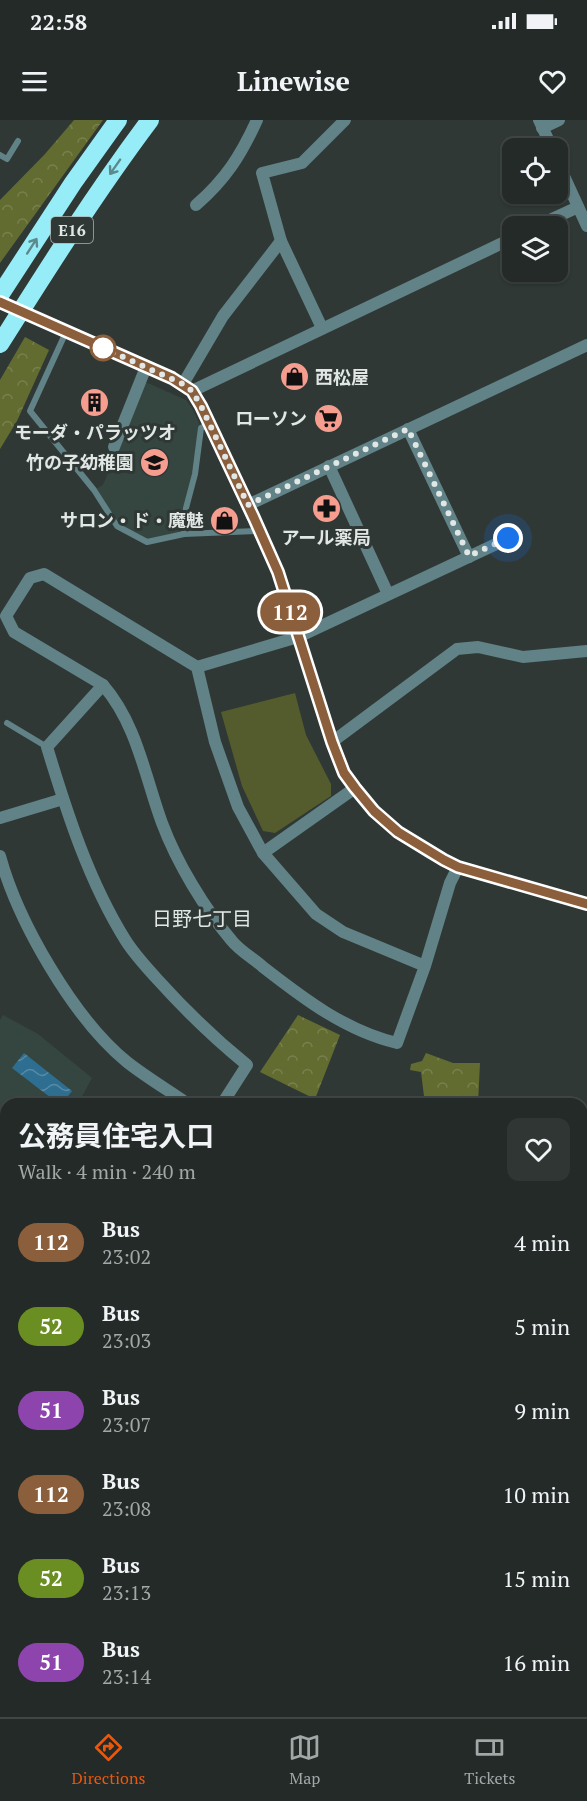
<!DOCTYPE html>
<html lang="en">
<head>
<meta charset="utf-8">
<style>
  :root { --surface:#232a28; --page:#2f3634; --text:#f1f3f6; --muted:#a3a7a8; --line:#404645; --accent:#ea580c }
  body { margin:0; font-family:"PT Serif","Noto Sans JP",serif; background:var(--page); color:var(--text); height:100vh; display:flex; flex-direction:column; font-size:22px; white-space:nowrap }
  * { box-sizing:border-box; margin:0 }
  p { font-size:20px; color:var(--muted) }
  .icon { flex:none; width:33px; height:33px; fill:none; stroke:currentColor; stroke-width:2; stroke-linecap:round; stroke-linejoin:round }
  .map { position:relative; flex:1; overflow:hidden }
  .panel { position:absolute; left:0px; top:978px; width:588px; height:620px; display:flex; flex-direction:column; background:var(--surface); border-radius:18px 18px 0 0; box-shadow:0 2px 4px #0004,0 0 0 2px var(--line) }
  .panel>* { flex:none }
  .badge { padding:0 12px; border-radius:20px; font-size:21px; line-height:39px }
  .controls { position:absolute; left:502px; top:18px; display:grid; gap:12px }
  .controls a { display:grid; place-items:center; width:66px; height:66px; border-radius:12px; background:var(--surface); box-shadow:0 2px 4px #0004,0 0 0 2px var(--line); font-size:30px }
  .you { position:absolute; width:30px; height:30px; margin:-15px; border:4px solid #fff; border-radius:50%; background:#1a73e8; box-shadow:0 0 0 9px #1a73e833 }
  .map>.badge { position:absolute; translate:-50% -50%; box-shadow:0 0 0 3px #fff }
  .round { display:grid; place-items:center; flex:none; width:63px; height:63px; border-radius:12px; background:var(--page) }
  .overview { display:flex; align-items:center; justify-content:space-between; height:102px; padding:0 18px }
  h1 { font-size:28px; font-weight:700; line-height:45px }
  ul { padding:0; list-style:none }
  li { display:flex; align-items:center; gap:18px; height:84px; padding:0 18px }
  li div { flex:1 }
  li b { display:block; font-size:22px }
  li em { font-style:normal }
  li .badge { min-width:66px; font-weight:700; text-align:center }
  .status { display:flex; justify-content:space-between; align-items:center; height:42px; padding:0 30px; background:var(--surface); direction:ltr }
  .status svg { height:16px; fill:currentColor }
  header { display:flex; justify-content:space-between; align-items:center; height:78px; padding:0 18px; background:var(--surface); font-size:27px; font-weight:700 }
  .menu { display:flex; justify-content:space-around; align-items:center; height:84px; border-top:2px solid var(--line); background:var(--surface); font-size:16px; color:var(--muted) }
  .menu a { display:grid; justify-items:center; gap:3px }
  .menu .selected { color:var(--accent) }
  .map>svg:first-child { display:block }
  .built { fill:#354641 }
  .green { fill:#545c2e }
  .forest { fill:url(#forest-crowns) }
  .water { fill:url(#water-waves) }
  .lines { fill:none; stroke-linecap:round; stroke-linejoin:round }
  .river { stroke:#2e6e91; stroke-width:30 }
  .service { stroke:#618286; stroke-width:6 }
  .minor { stroke:#618286; stroke-width:12 }
  .tertiary { stroke:#618286; stroke-width:12 }
  .primary { stroke:#87ced7; stroke-width:15 }
  .motorway { stroke:#96ecf7; stroke-width:18 }
  .oneway { stroke:#5d898c }
  .line-casing { stroke:#fff; stroke-width:14 }
  .line { stroke:#8b5e3c; stroke-width:9 }
  .walk { stroke:#e1e7e5; stroke-width:6; stroke-dasharray:0 10.8 }
  .stop-dot { fill:#fff; stroke:#8b5e3c; stroke-width:3 }
  .labels { text-anchor:middle; dominant-baseline:central; stroke-width:6; stroke-linejoin:round; paint-order:stroke }
  .shield { fill:#2f3835; stroke:#acb2b0; stroke-width:1.5 }
  .shield-label { font-size:16px; font-weight:bold; fill:#e1e7e5 }
  .poi-label { font-size:18px; font-weight:bold; fill:#e1e7e5; stroke:#2f3835; text-anchor:end }
  .neighbourhood-label { font-size:20px; fill:#e1e7e5; stroke:#2f3835 }
</style>
</head>
<body>
<div class="status"><b>22:58</b><svg viewBox="0 0 49 12"><path d="M0 12V9h3v3zM5 12V6h3v6zM10 12V3h3v9zM15 12V0h3v12zM26 1h20v11H26zM47 4h2v5h-2z"/></svg></div>
<header><svg class="icon" aria-label="menu" viewBox="0 0 24 24"><path d="M4 6h16M4 12h16M4 18h16"/></svg>Linewise<svg class="icon" aria-label="heart" viewBox="0 0 24 24"><path d="M12 20l-8-8c-3-5 5-10 8-4 3-6 11-1 8 4z"/></svg></header>
<div class="map">
<svg width="587" height="1597" viewBox="0 0 587 1597">
  <defs>
    <pattern id="forest-crowns" width="20" height="18" patternUnits="userSpaceOnUse" patternTransform="scale(1.5)"><rect width="20" height="18" fill="#626c30"/><path d="M2 6a3 3 0 1 1 6 0M12 15a3 3 0 1 1 6 0" fill="none" stroke="#78814e"/></pattern>
    <pattern id="water-waves" width="16" height="10" patternUnits="userSpaceOnUse" patternTransform="scale(1.5)"><rect width="16" height="10" fill="#2e6e91"/><path d="M0 5q4-4 8 0t8 0" fill="none" stroke="#568aa5"/></pattern>
  </defs>
  <rect width="100%" height="100%" fill="#2f3835"/>
  <g class="built">
    <polygon points="141,260 186,280 193,290 201,308 184,414 147,422 117,406 94,370 103,365 118,330"/>
    <polygon points="3,895 38,914 92,958 78,984 6,984 6,1044 0,1042 0,900"/>
  </g>
  <g class="green">
    <polygon points="295,573 306,615 331,664 331,676 275,713 263,711 242,666 221,592"/>
    <polygon points="6,1589 6,1592 549,1592 545,1597 0,1597 0,1592"/>
  </g>
  <g class="forest">
    <polygon points="74,0 103,0 0,143 0,80 45,34"/>
    <polygon points="25,217 49,230 17,301 0,329 0,260"/>
    <polygon points="298,895 340,915 315,979 260,952"/>
    <polygon points="426,933 453,943 480,943 478,984 425,984 421,952 410,950 411,944 422,941"/>
  </g>
  <polygon class="water" points="24,933 72,971 62,984 59,984 12,948"/>
  <g class="lines">
    <g class="river">
      <polyline points="0,1114 6,1116"/>
      <polyline points="582,1273 587,1275"/>
    </g>
    <g class="service">
      <polyline points="0,35 7,39 18,21"/>
      <polyline points="66,212 30,291 94,370 117,406 147,422 184,414 259,411"/>
      <polyline points="184,414 186,388 195,354 201,308 209,304"/>
      <polyline points="7,603 47,627"/>
      <polyline points="582,1249 587,1252"/>
    </g>
    <g class="minor">
      <polyline points="539,0 552,28"/>
      <polyline points="542,8 559,0"/>
      <polyline points="558,43 587,106"/>
      <path d="M196 85C226 59 241 35 257 0"/>
      <polyline points="537,106 578,87"/>
      <polyline points="322,208 281,121 262,53 302,43 345,0"/>
      <polyline points="183,264 223,196 281,121"/>
      <polyline points="192,271 513,118"/>
      <polyline points="408,309 469,437"/>
      <polyline points="114,327 146,247"/>
      <polyline points="329,346 388,474"/>
      <polyline points="248,385 587,225"/>
      <polyline points="197,547 298,517 509,418"/>
      <path d="M103 565 47 627C67 693 89 762 126 821 135 835 147 848 158 860 186 891 215 919 247 945L222 984"/>
      <polyline points="332,622 457,529 478,527 523,537 587,531"/>
      <polyline points="0,698 63,679"/>
      <polyline points="263,733 355,668"/>
      <path d="M0 736C18 802 74 899 127 942 146 957 168 970 188 984"/>
      <path d="M425 846 343 812 316 794 263 733 238 687 215 622 197 547 44 454 30 458 6 496 14 512 103 565C137 604 145 657 162 703 177 743 204 788 232 821 240 831 253 838 263 847 304 879 346 911 397 923L425 846 450 763 458 747"/>
      <polyline points="582,1085 587,1087"/>
      <polyline points="0,1092 6,1093"/>
      <polyline points="0,1131 6,1136"/>
      <polyline points="0,1269 6,1269"/>
      <polyline points="582,1471 587,1473"/>
      <polyline points="0,1483 6,1484"/>
    </g>
    <g class="tertiary">
      <polyline points="0,182 172,258 192,271 201,286 278,452 332,622 344,653 355,668 374,691 398,712 430,733 458,747 587,784"/>
      <polyline points="582,1569 587,1562"/>
      <polyline points="562,1597 566,1592"/>
      <polyline points="585,1597 587,1594"/>
    </g>
    <g class="primary">
      <polyline points="0,1324 6,1326"/>
      <polyline points="0,1344 6,1346"/>
      <polyline points="582,1382 587,1382"/>
      <polyline points="582,1402 587,1402"/>
    </g>
    <g class="motorway">
      <polyline points="0,175 73,63 118,0"/>
      <path d="M0 224C48 148 96 72 150 0"/>
    </g>
  </g>
  <defs><path id="oneway-shaft" d="M-6 0H5M1.5-3L5.5 0L1.5 3" fill="none" stroke-width="1.6" stroke-linecap="round" stroke-linejoin="round" transform="scale(1.5)"/></defs>
  <g class="oneway">
    <use href="#oneway-shaft" transform="translate(115 47) rotate(125)"/>
    <use href="#oneway-shaft" transform="translate(32 126) rotate(-57)"/>
  </g>
  <g class="lines">
    <defs>
      <polyline id="line" points="0,182 172,258 192,271 201,286 254,398 278,452 332,622 344,653 355,668 374,691 398,712 444,740 458,747 587,784"/>
    </defs>
    <use href="#line" class="line-casing"/>
    <use href="#line" class="line"/>
    <polyline class="walk" points="103,228 183,264 192,271 201,286 248,385 408,309 469,436 508,418"/>
  </g>
  <defs>
    <symbol id="shop-disc" viewBox="-11 -11 22 22"><circle r="9.5" fill="#f59d8f" stroke="#2f3835"/><path d="M-5-2.5h2.3a2.7 3.5 0 0 1 5.4 0H5L5.5 6h-11ZM-1.5-2.5h3a1.5 2.3 0 0 0-3 0Z" fill="#111"/></symbol>
    <symbol id="building-disc" viewBox="-11 -11 22 22"><circle r="9.5" fill="#f59d8f" stroke="#2f3835"/><path d="M-4-6H4V6H1V3H-1V6H-4ZM-2.5-4.3h1.7v1.8h-1.7ZM.8-4.3h1.7v1.8H.8ZM-2.5-1h1.7V.8h-1.7ZM.8-1h1.7V.8H.8Z" fill="#111"/></symbol>
    <symbol id="supermarket-disc" viewBox="-11 -11 22 22"><circle r="9.5" fill="#f59d8f" stroke="#2f3835"/><path d="M-6-5.5h2.5l.6 2H6L4.5 2H-2.5L-4.4-4H-6ZM-1.5 3.2a1.3 1.3 0 1 0 .1 0ZM3 3.2a1.3 1.3 0 1 0 .1 0Z" fill="#111"/></symbol>
    <symbol id="school-disc" viewBox="-11 -11 22 22"><circle r="9.5" fill="#f59d8f" stroke="#2f3835"/><path d="M0-5L7-2L0 1L-7-2ZM-4 1L0 2.5L4 1V4Q0 6-4 4Z" fill="#111"/></symbol>
    <symbol id="pharmacy-disc" viewBox="-11 -11 22 22"><circle r="9.5" fill="#f59d8f" stroke="#2f3835"/><path d="M-2-6h4v4h4v4h-4v4h-4v-4h-4v-4h4Z" fill="#111"/></symbol>
  </defs>
  <g fill-rule="evenodd">
    <use href="#shop-disc" x="278" y="240" width="33" height="33"/>
    <use href="#building-disc" x="78" y="266" width="33" height="33"/>
    <use href="#supermarket-disc" x="312" y="282" width="33" height="33"/>
    <use href="#school-disc" x="138" y="326" width="33" height="33"/>
    <use href="#pharmacy-disc" x="310" y="372" width="33" height="33"/>
    <use href="#shop-disc" x="208" y="384" width="33" height="33"/>
  </g>
  <circle class="stop-dot" cx="103" cy="228" r="12"/>
  <g class="labels">
    <rect class="shield" x="51" y="97" width="42" height="26" rx="4.5"/>
    <g class="shield-label">
      <text x="72" y="110">E16</text>
    </g>
    <g class="poi-label">
      <text x="315" y="257" text-anchor="start">西松屋</text>
      <text x="307" y="298">ローソン</text>
      <text x="95" y="312" text-anchor="middle">モーダ・パラッツオ</text>
      <text x="134" y="342">竹の子幼稚園</text>
      <text x="204" y="400">サロン・ド・魔魅</text>
      <text x="326" y="417" text-anchor="middle">アール薬局</text>
    </g>
    <g class="neighbourhood-label">
      <text x="202" y="798">日野七丁目</text>
    </g>
  </g>
</svg>
<div class="controls">
<a><svg class="icon" aria-label="locate" viewBox="0 0 24 24"><circle cx="12" cy="12" r="6"/><path d="M12 2v4M12 18v4M2 12h4M18 12h4"/></svg></a>
<a><svg class="icon" aria-label="layers" viewBox="0 0 24 24"><path d="M12 4l9 5-9 5-9-5zM3 14l9 5 9-5"/></svg></a>
</div>
<div class="you" style="left:508px;top:418px"></div>
<b class="badge" style="left:290px;top:492px;background:#8b5e3c;color:#fff">112</b>
<section class="panel">
<div class="overview"><div><h1>公務員住宅入口</h1><p>Walk · 4 min · 240 m</p></div><a class="round"><svg class="icon" aria-label="heart" viewBox="0 0 24 24"><path d="M12 20l-8-8c-3-5 5-10 8-4 3-6 11-1 8 4z"/></svg></a></div>
<ul>
<li><span class="badge" style="background:#8b5e3c;color:#fff">112</span><div><b>Bus</b><p>23:02</p></div><em>4 min</em></li>
<li><span class="badge" style="background:#6b8e23;color:#fff">52</span><div><b>Bus</b><p>23:03</p></div><em>5 min</em></li>
<li><span class="badge" style="background:#8e44ad;color:#fff">51</span><div><b>Bus</b><p>23:07</p></div><em>9 min</em></li>
<li><span class="badge" style="background:#8b5e3c;color:#fff">112</span><div><b>Bus</b><p>23:08</p></div><em>10 min</em></li>
<li><span class="badge" style="background:#6b8e23;color:#fff">52</span><div><b>Bus</b><p>23:13</p></div><em>15 min</em></li>
<li><span class="badge" style="background:#8e44ad;color:#fff">51</span><div><b>Bus</b><p>23:14</p></div><em>16 min</em></li>
</ul>
</section>
</div>
<nav class="menu">
<a class="selected"><svg class="icon" aria-label="directions" viewBox="0 0 24 24"><path d="M12 3l9 9-9 9-9-9zM9 14v-3h6M13 9l2 2-2 2"/></svg>Directions</a>
<a><svg class="icon" aria-label="map" viewBox="0 0 24 24"><path d="M3 6l6-2 6 2 6-2v14l-6 2-6-2-6 2zM9 4v14M15 6v14"/></svg>Map</a>
<a><svg class="icon" aria-label="tickets" viewBox="0 0 24 24"><path d="M3 7h18v10H3zM15 7v10"/></svg>Tickets</a>
</nav>
</body>
</html>
